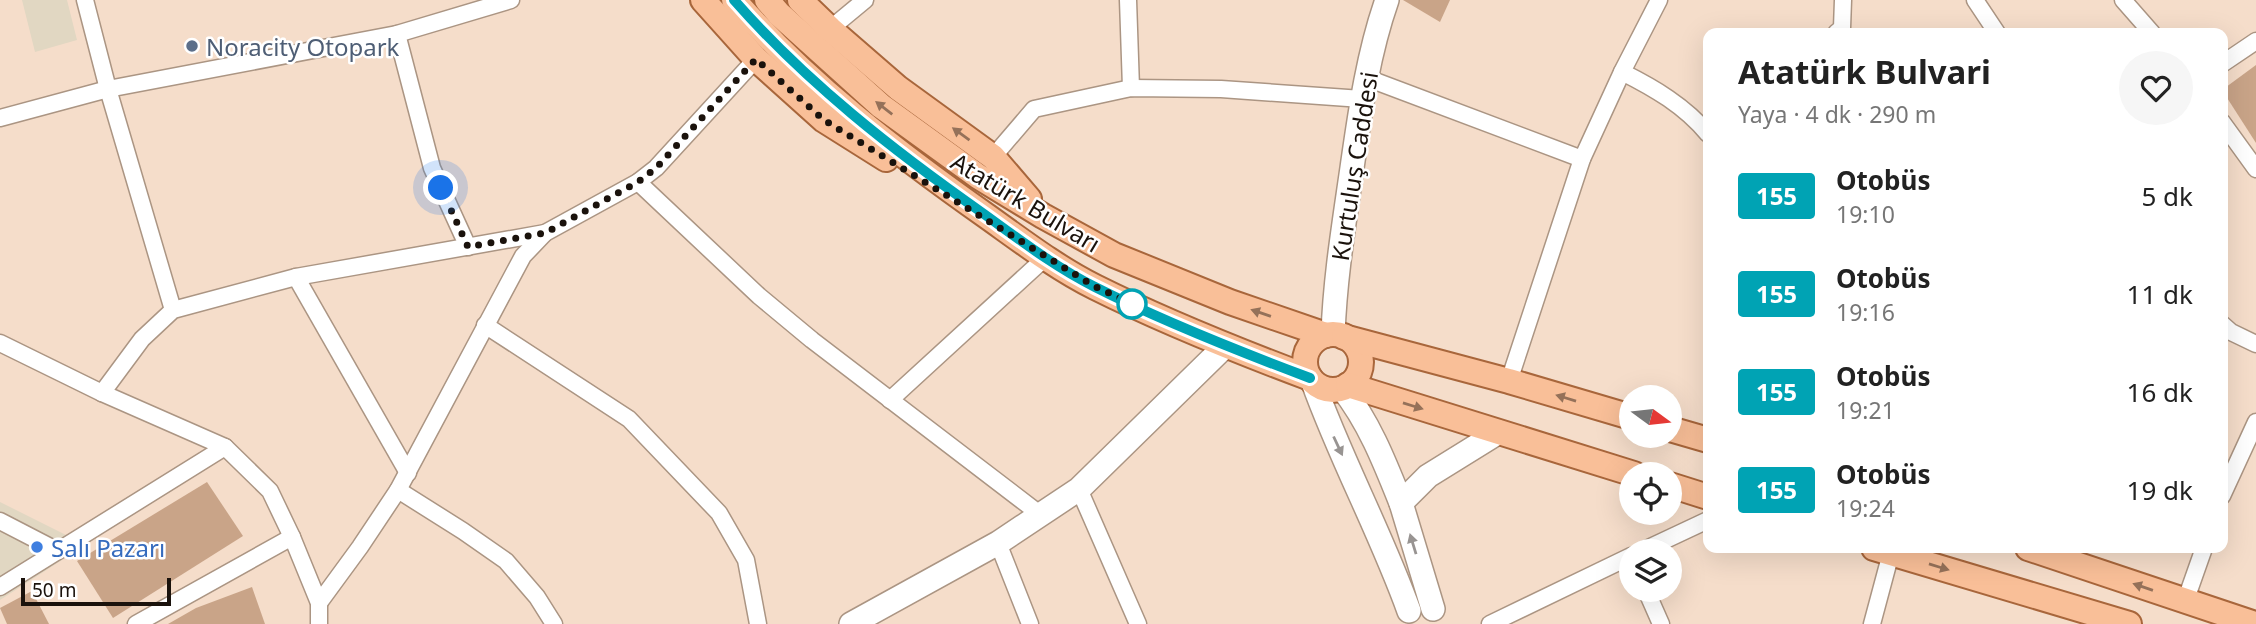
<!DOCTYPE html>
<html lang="tr">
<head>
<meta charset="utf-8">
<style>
  :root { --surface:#fff; --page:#f6f6f6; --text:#222; --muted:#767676 }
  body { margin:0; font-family:"Noto Sans",sans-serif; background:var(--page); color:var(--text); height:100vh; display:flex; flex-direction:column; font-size:26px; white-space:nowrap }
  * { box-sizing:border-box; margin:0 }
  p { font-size:23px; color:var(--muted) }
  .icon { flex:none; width:38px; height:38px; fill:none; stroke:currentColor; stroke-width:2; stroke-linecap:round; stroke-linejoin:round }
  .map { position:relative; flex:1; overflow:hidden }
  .details { position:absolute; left:1703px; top:28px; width:525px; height:525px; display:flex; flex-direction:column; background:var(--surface); border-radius:14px; box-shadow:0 7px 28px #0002 }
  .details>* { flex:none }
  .badge { padding:0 14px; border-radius:5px; font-size:24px; line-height:46px }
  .needle { width:46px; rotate:105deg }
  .tools { position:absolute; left:1619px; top:385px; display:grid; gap:14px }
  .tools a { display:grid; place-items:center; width:63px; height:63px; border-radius:50%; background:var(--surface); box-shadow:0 7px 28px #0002; font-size:35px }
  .scale { position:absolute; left:21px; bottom:18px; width:150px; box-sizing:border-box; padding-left:7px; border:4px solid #1a120c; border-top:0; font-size:19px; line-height:24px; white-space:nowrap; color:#1a120c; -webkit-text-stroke:5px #fff; paint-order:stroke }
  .you { position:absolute; width:35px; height:35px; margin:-18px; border:5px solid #fff; border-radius:50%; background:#1a73e8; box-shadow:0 0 0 10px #1a73e833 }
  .map>.badge { position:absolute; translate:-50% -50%; box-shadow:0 0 0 4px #fff }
  .round { display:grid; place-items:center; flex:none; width:74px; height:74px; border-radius:37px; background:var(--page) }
  .overview { display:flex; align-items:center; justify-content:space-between; height:119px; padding:0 35px }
  h1 { font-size:33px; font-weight:700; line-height:52px }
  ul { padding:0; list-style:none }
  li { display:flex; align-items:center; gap:21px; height:98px; padding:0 35px }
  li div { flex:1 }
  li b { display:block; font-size:26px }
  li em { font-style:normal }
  li .badge { min-width:77px; font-weight:700; text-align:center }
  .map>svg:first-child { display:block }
  .commercial { fill:#e1d7c2 }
  .building { fill:#c9a488 }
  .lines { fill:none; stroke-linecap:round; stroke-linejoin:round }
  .street-casing { stroke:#ab9583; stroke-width:19 }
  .secondary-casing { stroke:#ab9583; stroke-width:26 }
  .primary-casing { stroke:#a8663b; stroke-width:28 }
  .street { stroke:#fff; stroke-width:16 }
  .secondary { stroke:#fff; stroke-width:23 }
  .primary { stroke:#f9bf98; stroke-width:24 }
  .oneway { fill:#957159 }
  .oneway2 { fill:#989492 }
  .line-casing { stroke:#fff; stroke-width:16 }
  .line { stroke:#00a3b4; stroke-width:10 }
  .walk { stroke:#1a120c; stroke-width:7; stroke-dasharray:0 12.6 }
  .service-dot { fill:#5c6f8a; stroke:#fff; stroke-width:2.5 }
  .stop-dot { fill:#fff; stroke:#00a3b4; stroke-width:3.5 }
  .shop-dot { fill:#3f7fe0; stroke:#fff; stroke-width:2.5 }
  .labels { text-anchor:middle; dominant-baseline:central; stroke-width:5; stroke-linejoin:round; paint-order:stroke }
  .service-label { font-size:24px; fill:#4e5e75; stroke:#fff; text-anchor:start }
  .street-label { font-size:24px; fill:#1a120c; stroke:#fff }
  .shop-label { font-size:24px; fill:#366cbe; stroke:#fff; text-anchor:start }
</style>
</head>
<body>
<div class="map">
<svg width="2256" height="624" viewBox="0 0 2256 624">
  <rect width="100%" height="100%" fill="#f5ddca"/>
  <g class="commercial">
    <polygon points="22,0 67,0 77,40 35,52"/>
    <polygon points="0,502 76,540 73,553 0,600"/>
  </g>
  <g class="building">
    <polygon points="1403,0 1450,0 1440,22"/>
    <polygon points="2256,65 2256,143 2222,90"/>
    <polygon points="207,482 243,536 113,618 77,561"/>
    <polygon points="252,587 265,624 168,624 196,608"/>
    <polygon points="32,591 49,624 7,624 0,608"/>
  </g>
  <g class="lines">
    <defs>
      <g id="street">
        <polyline points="85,0 108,89 173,310"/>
        <polyline points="1128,0 1131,88"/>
        <polyline points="1975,0 1997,33"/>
        <polyline points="2123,0 2152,33"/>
        <polyline points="830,29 865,0"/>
        <polyline points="1836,33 1842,28 1843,0"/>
        <polyline points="397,34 432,168 468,247"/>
        <polyline points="2222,64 2256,41"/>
        <path d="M1622 72C1654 88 1685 106 1708 134"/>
        <polyline points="1367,78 1582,159"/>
        <polyline points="0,118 108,89 397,34 511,0"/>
        <polyline points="2222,122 2256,169"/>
        <polyline points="993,157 1034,109 1131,88 1221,89 1362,99"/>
        <polyline points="638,182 759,296 812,340 1041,515"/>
        <polyline points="296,277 408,473"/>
        <polyline points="2222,324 2231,332 2256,344"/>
        <polyline points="485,325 629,419 719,513 746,560 758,624"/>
        <polyline points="0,343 102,393 225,447 270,491 292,537 319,603 319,624"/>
        <polyline points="1509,381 1582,159 1622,72 1659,0"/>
        <polyline points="102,393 142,339 173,310 296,277 545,233"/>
        <polyline points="890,400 1045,258"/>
        <polyline points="1079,489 1138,624"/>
        <polyline points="398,490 463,531 506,561 537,597 554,624"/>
        <polyline points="2222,496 2256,422"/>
        <polyline points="0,521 58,551"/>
        <polyline points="998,543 1030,624"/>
        <polyline points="1642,551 1708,520"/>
        <polyline points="0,587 225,447"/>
        <polyline points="1646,590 1661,624"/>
        <polyline points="2185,602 2204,548"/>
        <polyline points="319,603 360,547 398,490 523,256 545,233 638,182 656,168 756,59"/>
        <polyline points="136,624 292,537"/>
        <polyline points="1490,624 1631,556"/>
        <polyline points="1872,624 1891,553"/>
      </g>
      <g id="secondary">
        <path d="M1333 334C1335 278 1344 224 1352 168 1360 112 1368 54 1387 0"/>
        <path d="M1313 382C1341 460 1381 533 1409 611"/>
        <path d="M1342 388C1369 422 1385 463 1401 503"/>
        <polyline points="1433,609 1401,503 1428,476 1499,432"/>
        <polyline points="851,624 998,543 1079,489 1225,346"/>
      </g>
      <g id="primary">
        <polyline points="703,0 756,59 824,120 886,159"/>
        <path d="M734 0C807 84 897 153 988 217 1023 242 1057 268 1095 287 1165 322 1238 351 1310 378"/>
        <polyline points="767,0 779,14 881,106 979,177 1043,216 1114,255 1230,302 1326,335"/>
        <polyline points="800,0 830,29 898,88 993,157 1029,199"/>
        <circle cx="1333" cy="362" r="28"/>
        <polyline points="1344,337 1509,381 1631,417"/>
        <polyline points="1348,385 1634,474"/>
        <polyline points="1670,429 1708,440"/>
        <polyline points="1670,485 1708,497"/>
        <polyline points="1874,548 2129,624"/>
        <polyline points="2028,548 2255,624"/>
      </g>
    </defs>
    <use href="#street" class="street-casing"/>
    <use href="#secondary" class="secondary-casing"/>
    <use href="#primary" class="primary-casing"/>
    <use href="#street" class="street"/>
    <use href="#secondary" class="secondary"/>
    <use href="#primary" class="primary"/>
  </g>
  <defs><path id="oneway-solid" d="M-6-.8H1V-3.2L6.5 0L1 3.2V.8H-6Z" transform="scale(1.75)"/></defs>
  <g class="oneway">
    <use href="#oneway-solid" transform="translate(884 108) rotate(-142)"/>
    <use href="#oneway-solid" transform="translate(961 134) rotate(-144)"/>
    <use href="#oneway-solid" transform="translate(1261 313) rotate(-161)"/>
    <use href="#oneway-solid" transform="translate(1566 398) rotate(-163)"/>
    <use href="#oneway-solid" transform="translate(1413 406) rotate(17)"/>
    <use href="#oneway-solid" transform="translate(1939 567) rotate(17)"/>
    <use href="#oneway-solid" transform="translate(2143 587) rotate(-161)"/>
  </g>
  <g class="oneway2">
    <use href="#oneway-solid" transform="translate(1338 446) rotate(65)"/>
    <use href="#oneway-solid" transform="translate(1413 544) rotate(-107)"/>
  </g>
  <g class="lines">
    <defs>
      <path id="line" d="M734 0C806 82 894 151 984 214 1020 240 1055 267 1095 287 1164 322 1238 351 1310 378"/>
    </defs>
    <use href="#line" class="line-casing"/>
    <use href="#line" class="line"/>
    <polyline class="walk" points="441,188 468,247 545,233 638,182 656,168 756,59 824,120 1094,286 1137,306 1132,304"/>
  </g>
  <circle class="service-dot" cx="192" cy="46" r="7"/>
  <circle class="stop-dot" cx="1132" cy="304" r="14"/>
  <circle class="shop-dot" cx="37" cy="547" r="7"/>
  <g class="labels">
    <g class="service-label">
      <text x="206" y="46">Noracity Otopark</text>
    </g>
    <g class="street-label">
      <text transform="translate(1354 166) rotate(-81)">Kurtuluş Caddesi</text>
      <text transform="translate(1026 202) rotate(31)">Atatürk Bulvarı</text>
    </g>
    <g class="shop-label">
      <text x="51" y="547">Salı Pazarı</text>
    </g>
  </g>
</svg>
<div class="tools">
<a><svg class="needle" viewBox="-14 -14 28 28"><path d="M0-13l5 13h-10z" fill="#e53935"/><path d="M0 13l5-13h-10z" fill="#767676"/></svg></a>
<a><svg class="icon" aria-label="locate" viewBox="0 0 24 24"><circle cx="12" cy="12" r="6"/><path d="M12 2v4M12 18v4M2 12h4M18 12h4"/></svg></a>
<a><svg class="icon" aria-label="layers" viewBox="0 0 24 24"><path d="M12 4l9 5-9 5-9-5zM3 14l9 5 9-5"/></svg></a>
</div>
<div class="scale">50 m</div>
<div class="you" style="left:441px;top:188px"></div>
<section class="details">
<div class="overview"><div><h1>Atatürk Bulvari</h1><p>Yaya · 4 dk · 290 m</p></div><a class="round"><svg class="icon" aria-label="heart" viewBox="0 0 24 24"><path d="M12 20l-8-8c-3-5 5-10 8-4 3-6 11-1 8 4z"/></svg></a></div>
<ul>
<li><span class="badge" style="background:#00a3b4;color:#fff">155</span><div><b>Otobüs</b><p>19:10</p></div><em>5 dk</em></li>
<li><span class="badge" style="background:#00a3b4;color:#fff">155</span><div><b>Otobüs</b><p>19:16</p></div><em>11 dk</em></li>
<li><span class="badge" style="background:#00a3b4;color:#fff">155</span><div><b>Otobüs</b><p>19:21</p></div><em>16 dk</em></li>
<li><span class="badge" style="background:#00a3b4;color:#fff">155</span><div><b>Otobüs</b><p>19:24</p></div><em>19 dk</em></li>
</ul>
</section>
</div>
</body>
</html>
